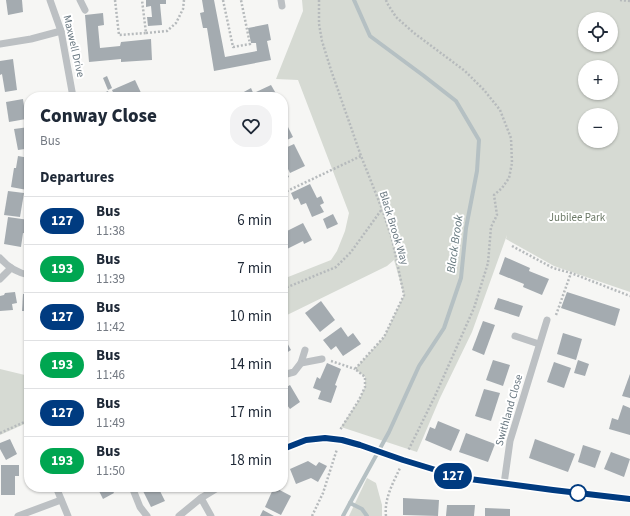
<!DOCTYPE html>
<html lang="en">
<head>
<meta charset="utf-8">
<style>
  :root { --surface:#fff; --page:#f2f2f3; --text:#1f2937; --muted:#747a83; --line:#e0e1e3 }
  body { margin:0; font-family:"Source Sans 3",sans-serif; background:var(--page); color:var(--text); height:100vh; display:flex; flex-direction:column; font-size:15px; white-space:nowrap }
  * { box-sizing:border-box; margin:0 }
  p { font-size:13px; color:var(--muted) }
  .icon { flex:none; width:22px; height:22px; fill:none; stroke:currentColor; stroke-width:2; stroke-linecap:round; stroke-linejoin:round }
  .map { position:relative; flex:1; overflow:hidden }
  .side { position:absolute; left:24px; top:92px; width:264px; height:400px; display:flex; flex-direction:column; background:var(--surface); border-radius:16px; box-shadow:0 1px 3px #0004 }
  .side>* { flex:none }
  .badge { padding:0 8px; border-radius:13px; font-size:14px; line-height:26px }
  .controls { position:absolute; left:578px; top:12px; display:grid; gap:8px }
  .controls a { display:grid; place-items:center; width:40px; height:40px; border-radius:50%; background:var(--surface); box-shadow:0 1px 3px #0004; font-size:20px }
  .map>.badge { position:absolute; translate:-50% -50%; box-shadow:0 0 0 2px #fff }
  h2 { padding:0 16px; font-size:15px; line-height:36px }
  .round { display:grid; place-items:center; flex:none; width:42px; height:42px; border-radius:16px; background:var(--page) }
  .overview { display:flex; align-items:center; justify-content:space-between; height:68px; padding:0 16px }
  h1 { font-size:19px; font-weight:800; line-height:30px }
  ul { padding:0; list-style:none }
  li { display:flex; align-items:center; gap:12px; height:48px; padding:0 16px; border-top:1px solid var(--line) }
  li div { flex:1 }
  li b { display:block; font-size:15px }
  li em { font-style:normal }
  li .badge { min-width:44px; font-weight:700; text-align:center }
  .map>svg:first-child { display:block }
  .green { fill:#d6dad3; fill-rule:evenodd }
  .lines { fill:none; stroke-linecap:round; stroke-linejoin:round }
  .stream { stroke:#b5c0c3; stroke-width:4 }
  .building { fill:#a4abb0 }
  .path { stroke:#b6babc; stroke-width:2.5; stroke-dasharray:2 2; stroke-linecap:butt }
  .minor { stroke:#bcc0c3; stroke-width:7 }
  .line-casing { stroke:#fff; stroke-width:9 }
  .line { stroke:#003b80; stroke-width:6 }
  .stop-dot { fill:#fff; stroke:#003b80; stroke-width:2 }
  .labels { text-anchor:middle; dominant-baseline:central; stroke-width:4; stroke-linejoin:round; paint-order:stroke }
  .street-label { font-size:11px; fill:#697881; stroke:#fff }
  .park-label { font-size:11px; fill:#6c7967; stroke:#fff }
  .water-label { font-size:12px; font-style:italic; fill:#65787d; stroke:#fff }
</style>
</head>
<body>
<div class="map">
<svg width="630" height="516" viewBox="0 0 630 516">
  <rect width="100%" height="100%" fill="#f6f6f4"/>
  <g class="green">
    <path d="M302 0H630V292L554 266 506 239 507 235 472 332 440 398 417 452 341 427 359 400 365 387V377L355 369 384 337 404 295 394 260 387 266 283 317V279L331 260 337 251 345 231 349 213 298 80 276 79 303 11ZM585 19H611V45H585ZM585 67H611V93H585ZM585 115H611V141H585Z"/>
    <polygon points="0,369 29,376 29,422 0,435"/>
    <polygon points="367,478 376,483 382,505 382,516 349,516"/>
  </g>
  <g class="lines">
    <g class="stream">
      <polyline points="350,503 362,509 367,516"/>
      <polyline points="343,516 350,503 389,432 419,366 444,328 461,278 466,228 477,171 479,140 456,101 424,76 370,36 354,0"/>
    </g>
  </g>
  <g class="building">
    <polygon points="6,0 22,0 23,12 8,15"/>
    <polygon points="146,0 166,0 166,4 160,4 162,25 148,26 147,17 152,17 151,6 146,7"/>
    <polygon points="202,0 214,0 225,57 257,51 256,43 251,43 248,28 268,24 271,40 267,41 271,60 214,71 207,28 203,28 200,13 204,12"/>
    <polygon points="103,13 104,25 98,26 100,48 120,46 121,42 151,39 152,60 121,62 121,59 89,62 85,15"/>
    <polygon points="13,59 17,90 5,92 2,74 0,75 0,61"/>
    <polygon points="107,76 112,88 108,90 103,78"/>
    <polygon points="135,80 143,97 115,97 112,90"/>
    <polygon points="271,85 278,97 258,97 256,92"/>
    <polygon points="251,88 255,97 244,97 242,93"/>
    <polygon points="108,91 110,97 94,97"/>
    <polygon points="23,99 26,119 9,122 6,102"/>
    <polygon points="283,117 293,137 283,142"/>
    <polygon points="29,127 29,156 26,156 25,149 18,150 14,129"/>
    <polygon points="294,144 305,166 290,173 283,159 283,149"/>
    <polygon points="18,156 29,158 29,181 27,190 11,187 14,168 16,168"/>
    <polygon points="283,165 289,177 283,180"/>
    <polygon points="310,184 317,198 321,196 324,203 320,205 324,212 312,217 306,203 301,205 298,198 294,200 291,193"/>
    <polygon points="8,191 24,193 20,217 4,215"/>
    <polygon points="333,214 338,224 327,229 323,219"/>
    <polygon points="8,217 29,220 28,234 23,233 21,247 4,244"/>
    <polygon points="303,223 312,240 304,244 303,241 283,251 283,233"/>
    <polygon points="505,257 530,268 529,271 549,279 542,295 523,287 524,284 499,274"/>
    <polygon points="15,292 17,303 12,304 13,310 0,311 0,296 4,295 5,293"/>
    <polygon points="567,292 620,309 615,326 561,308"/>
    <polygon points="23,294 29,294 29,311 22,311"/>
    <polygon points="498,298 523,306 519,317 494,309"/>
    <polygon points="321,301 335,320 320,332 305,313"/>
    <polygon points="483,321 495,325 484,355 472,350"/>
    <polygon points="341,327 348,337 353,333 361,344 343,356 336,346 331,350 323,340"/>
    <polygon points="563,333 582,339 576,360 557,354"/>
    <polygon points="283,335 291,350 283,355"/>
    <polygon points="493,360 510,365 503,386 486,380"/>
    <polygon points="578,360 589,364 585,376 574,373"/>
    <polygon points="554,362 571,368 564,388 547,382"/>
    <polygon points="327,363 341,369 335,385 337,386 331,403 318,399 321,391 313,388 317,377 320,379"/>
    <polygon points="630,374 630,398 622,396"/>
    <polygon points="290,385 300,402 290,409 287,405 283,408 283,389"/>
    <polygon points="484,389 500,393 491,421 475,416"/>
    <polygon points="623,405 630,408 630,435 609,429 612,418 618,420"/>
    <polygon points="438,421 460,430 451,451 425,440 430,427 435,429"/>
    <polygon points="466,433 495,444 488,462 459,452"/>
    <polygon points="10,439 17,454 6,460 0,449 0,443"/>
    <polygon points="535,439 575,454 568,472 529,458"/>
    <polygon points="583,445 601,451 595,468 578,462"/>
    <polygon points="611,452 630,459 624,477 604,469"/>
    <polygon points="308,461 316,466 319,462 327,466 318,482 311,478 296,484 290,469"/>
    <polygon points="1,465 19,465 19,476 15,476 15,495 1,495"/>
    <polygon points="97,487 111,487 114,493 103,499"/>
    <polygon points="141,487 162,487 159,489 165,501 151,507"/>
    <polygon points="274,487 291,496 281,515 265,507"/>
    <polygon points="403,498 439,500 438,516 403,515"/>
    <polygon points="447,505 475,505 474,516 446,516"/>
    <polygon points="485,508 510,509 510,516 485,516"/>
    <polygon points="263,510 274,516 260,516"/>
  </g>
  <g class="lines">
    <g class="path">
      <polyline points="115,0 119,35 146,33 142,0"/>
      <polyline points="223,0 233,47 250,44 241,0"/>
      <polyline points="319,0 319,24 322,41 331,70 361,156 382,209 392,239 404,295 384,337 355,369 365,377 365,387 359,400 340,430"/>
      <polyline points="386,0 387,3 396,17 414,33 465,71 484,90 500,110 511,138 512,163 509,178 502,188 494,195 497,215 491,227 488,263 474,308 435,396 408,451"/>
      <polyline points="620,0 630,1"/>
      <polyline points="146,33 167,31 176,23 183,9 184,0"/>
      <polyline points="283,193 361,156"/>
      <polyline points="512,246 553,268 571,273 630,296"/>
      <polyline points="283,289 336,267 351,252 382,209"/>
      <polyline points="556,315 571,273"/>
      <polyline points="331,361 355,369"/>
      <polyline points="0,433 29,420"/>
      <polyline points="312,516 323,493 337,449"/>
      <path d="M386 516C384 499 393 483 400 468"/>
    </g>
    <g class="minor">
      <polyline points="50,0 61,31 73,97"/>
      <polyline points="80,0 85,10"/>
      <polyline points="281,0 282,6"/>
      <polyline points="0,44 31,39 61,31"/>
      <path d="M0 258C8 267 17 273 29 275"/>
      <polyline points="0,279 11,268"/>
      <polyline points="515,336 539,344"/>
      <polyline points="301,363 305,350"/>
      <polyline points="283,375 294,372 301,363 322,359"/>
      <polyline points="283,449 306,440 325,438 342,440 360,445 403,460 462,478 553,490 630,499"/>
      <polyline points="504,484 510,441 547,320"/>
      <polyline points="56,487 68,516"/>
      <polyline points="132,487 140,507 147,516"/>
      <polyline points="201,498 211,516"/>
      <polyline points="18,516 61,500"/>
      <polyline points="179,516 201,498 219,487"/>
    </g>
  </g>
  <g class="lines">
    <defs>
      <polyline id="line" points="283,449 306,440 325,438 342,440 360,445 403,460 462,478 553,490 630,499"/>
    </defs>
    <use href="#line" class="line-casing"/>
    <use href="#line" class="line"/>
  </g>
  <circle class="stop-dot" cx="578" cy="493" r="8"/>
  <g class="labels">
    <g class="street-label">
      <text transform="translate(74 46) rotate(77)">Maxwell Drive</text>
      <text transform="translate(394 228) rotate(73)">Black Brook Way</text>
      <text transform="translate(509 410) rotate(-74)">Swithland Close</text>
    </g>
    <g class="park-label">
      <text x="577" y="217">Jubilee Park</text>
    </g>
    <g class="water-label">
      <text transform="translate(455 244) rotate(-82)">Black Brook</text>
    </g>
  </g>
</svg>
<div class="controls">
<a><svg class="icon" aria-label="locate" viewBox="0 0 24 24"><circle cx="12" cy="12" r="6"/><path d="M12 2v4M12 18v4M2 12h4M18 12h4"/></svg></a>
<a>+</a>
<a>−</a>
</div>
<b class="badge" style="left:453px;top:476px;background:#003b80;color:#fff">127</b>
<section class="side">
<div class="overview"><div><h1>Conway Close</h1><p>Bus</p></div><a class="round"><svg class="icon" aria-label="heart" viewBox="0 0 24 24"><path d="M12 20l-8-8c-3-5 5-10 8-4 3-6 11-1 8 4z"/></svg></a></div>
<h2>Departures</h2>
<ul>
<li><span class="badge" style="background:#003b80;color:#fff">127</span><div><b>Bus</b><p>11:38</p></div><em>6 min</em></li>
<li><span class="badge" style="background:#00a651;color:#fff">193</span><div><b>Bus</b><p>11:39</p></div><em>7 min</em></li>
<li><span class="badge" style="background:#003b80;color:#fff">127</span><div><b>Bus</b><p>11:42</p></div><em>10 min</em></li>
<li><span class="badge" style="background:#00a651;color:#fff">193</span><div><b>Bus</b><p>11:46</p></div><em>14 min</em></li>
<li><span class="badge" style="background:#003b80;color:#fff">127</span><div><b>Bus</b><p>11:49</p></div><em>17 min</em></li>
<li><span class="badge" style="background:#00a651;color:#fff">193</span><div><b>Bus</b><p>11:50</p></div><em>18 min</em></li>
</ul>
</section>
</div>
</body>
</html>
